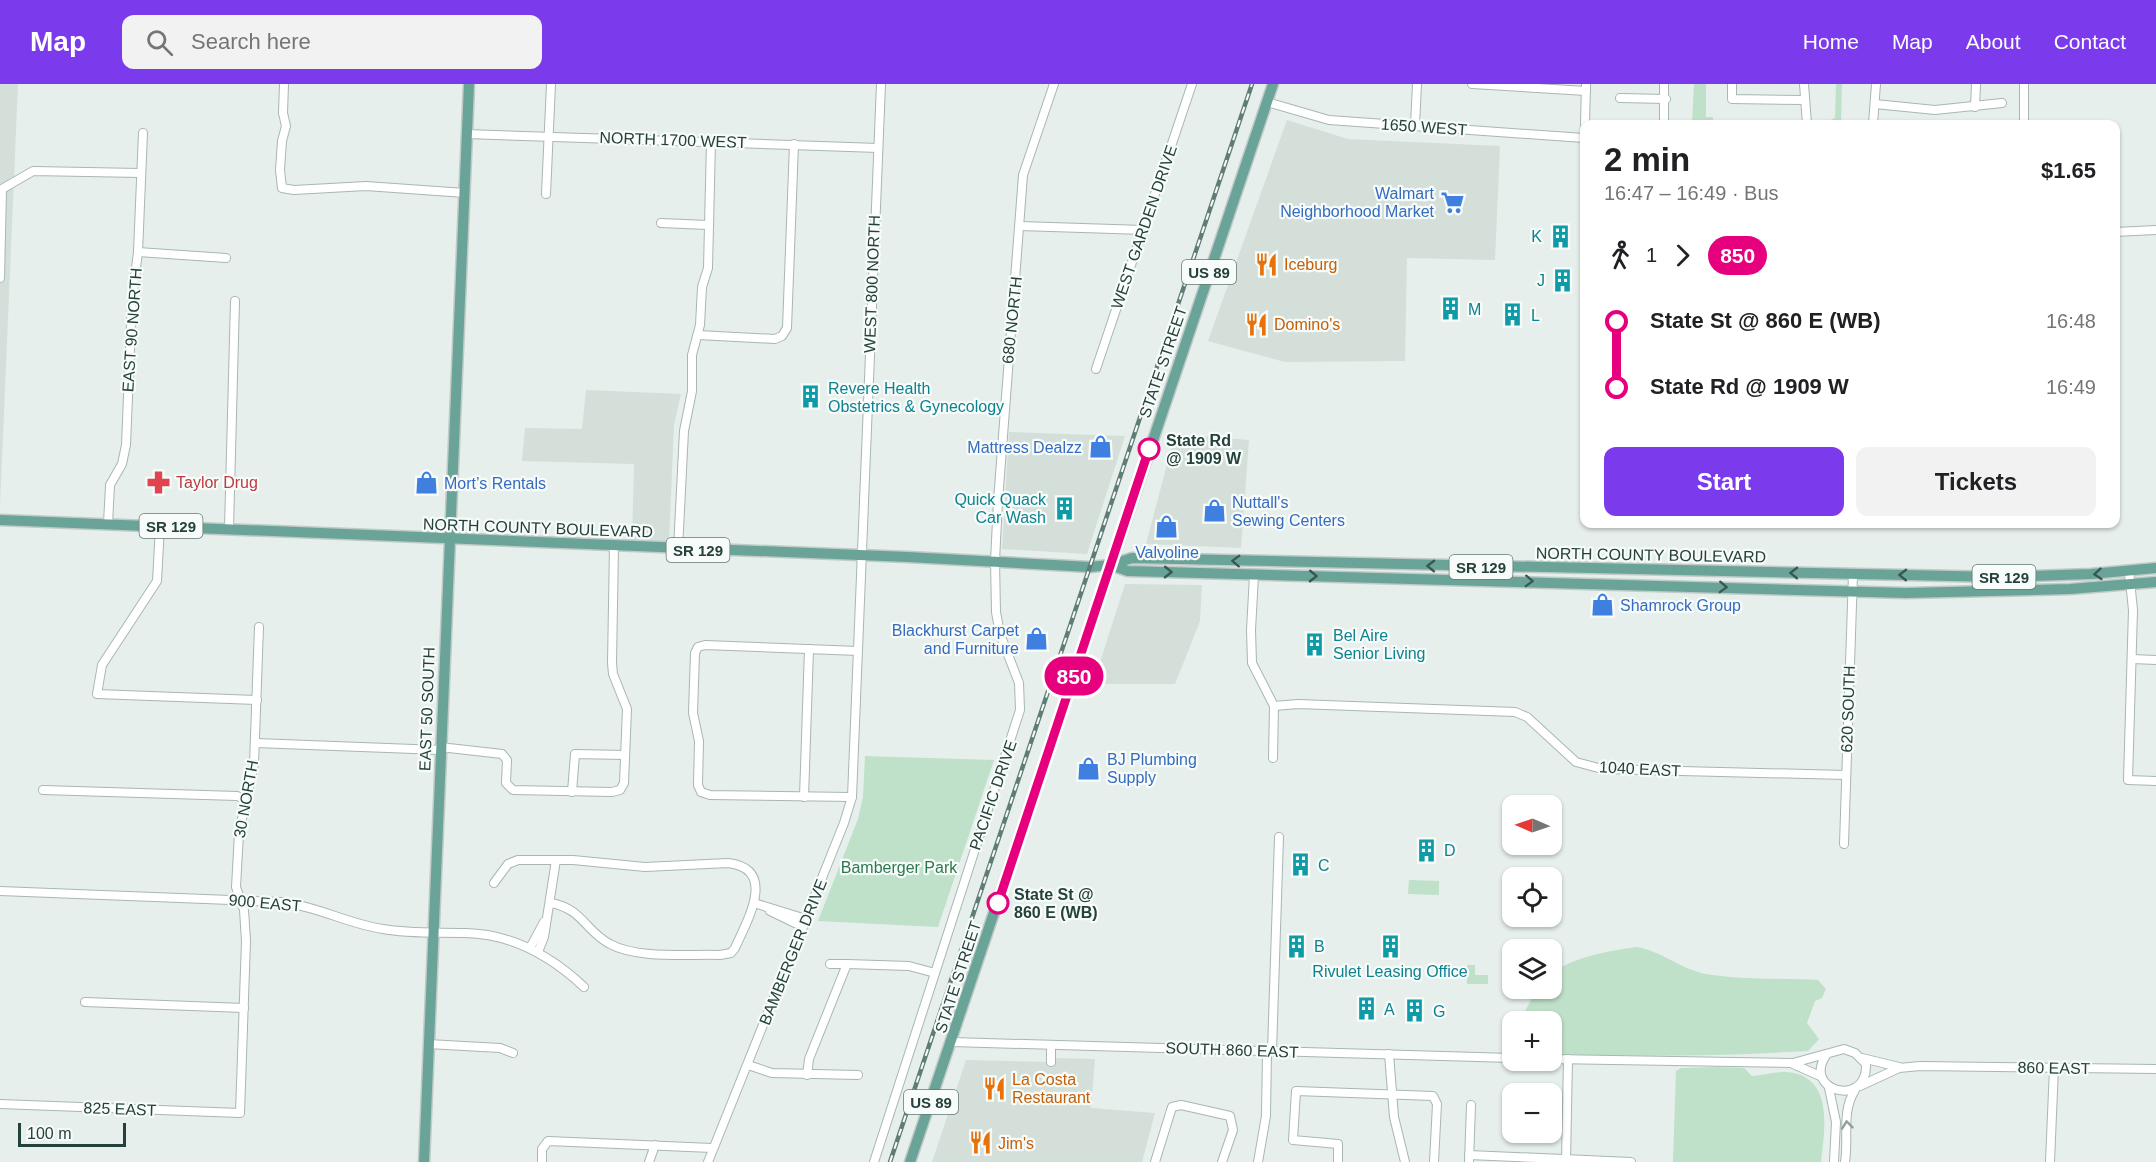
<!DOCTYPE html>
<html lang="en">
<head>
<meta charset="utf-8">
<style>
  :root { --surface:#fff; --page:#f2f2f2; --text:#202124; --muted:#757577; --accent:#7c3aed }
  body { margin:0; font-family:Arial,sans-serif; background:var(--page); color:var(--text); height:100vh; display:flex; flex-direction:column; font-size:22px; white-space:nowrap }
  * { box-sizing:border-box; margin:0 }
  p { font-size:20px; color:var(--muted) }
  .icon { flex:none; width:33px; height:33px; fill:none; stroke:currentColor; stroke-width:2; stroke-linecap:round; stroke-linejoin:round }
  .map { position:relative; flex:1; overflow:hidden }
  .details { position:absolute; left:1580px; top:36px; width:540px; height:408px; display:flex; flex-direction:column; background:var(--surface); border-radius:12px; box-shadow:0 2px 4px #0004 }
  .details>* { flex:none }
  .badge { padding:0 12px; border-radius:20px; font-size:21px; line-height:39px }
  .needle { width:39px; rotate:272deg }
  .controls { position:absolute; left:1502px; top:711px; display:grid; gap:12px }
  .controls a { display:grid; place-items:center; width:60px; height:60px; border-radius:12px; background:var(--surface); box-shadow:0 2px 4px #0004; font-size:30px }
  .scale { position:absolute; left:18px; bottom:15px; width:108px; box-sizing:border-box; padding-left:6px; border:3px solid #24413b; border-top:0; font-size:16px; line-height:21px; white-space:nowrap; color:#24413b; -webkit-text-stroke:4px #f7fbf9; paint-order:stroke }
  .map>.badge { position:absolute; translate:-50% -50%; box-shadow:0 0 0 3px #fff }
  .legs { display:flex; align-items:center; gap:9px; height:66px; padding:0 24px; font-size:20px }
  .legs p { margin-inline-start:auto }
  .overview { display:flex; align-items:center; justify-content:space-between; height:102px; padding:0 24px }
  h1 { font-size:33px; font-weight:600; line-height:45px }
  .button { display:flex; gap:12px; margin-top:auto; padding:12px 24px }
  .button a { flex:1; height:69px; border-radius:12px; background:var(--accent); color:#fff; font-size:24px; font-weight:600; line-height:69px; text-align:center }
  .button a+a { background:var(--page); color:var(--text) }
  ul { padding:0 24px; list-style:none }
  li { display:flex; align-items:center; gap:21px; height:66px; font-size:22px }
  li i { display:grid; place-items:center; width:9px; height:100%; margin:0 8px; background:currentColor }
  li i::after { content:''; width:15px; height:15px; margin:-8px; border:4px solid; border-radius:50%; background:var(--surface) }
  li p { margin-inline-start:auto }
  li:first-child i { background:linear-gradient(#0000 50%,currentColor 0) }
  li:last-child i { background:linear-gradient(currentColor 50%,#0000 0) }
  header { display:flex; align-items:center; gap:36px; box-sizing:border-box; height:84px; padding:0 30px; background:var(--accent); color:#fff }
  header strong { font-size:28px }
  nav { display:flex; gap:33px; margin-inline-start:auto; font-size:21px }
  .search { width:420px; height:54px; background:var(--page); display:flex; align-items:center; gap:15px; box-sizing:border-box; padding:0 21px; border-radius:12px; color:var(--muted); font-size:22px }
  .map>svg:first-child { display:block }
  .built { fill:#d4dfda }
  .green { fill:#bfe0c9 }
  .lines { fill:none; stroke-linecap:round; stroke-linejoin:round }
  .minor-casing { stroke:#a8b7b3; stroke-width:10 }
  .major-casing { stroke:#c2cac8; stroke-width:13 }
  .minor { stroke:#fff; stroke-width:8 }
  .major { stroke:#6aa498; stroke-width:10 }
  .rail-casing { stroke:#5f7c76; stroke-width:4.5 }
  .rail { stroke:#f7fbf9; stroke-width:2; stroke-dasharray:7; stroke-linecap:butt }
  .oneway { stroke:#365a52 }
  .oneway2 { stroke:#92a09d }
  .line-1-casing { stroke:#fff; stroke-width:14 }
  .line-1 { stroke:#e6007e; stroke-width:9 }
  .stop-1-dot { fill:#fff; stroke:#e6007e; stroke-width:3 }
  .labels { text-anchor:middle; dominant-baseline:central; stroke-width:4.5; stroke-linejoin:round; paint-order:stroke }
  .shield { fill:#f7fbf9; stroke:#637974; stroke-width:1.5 }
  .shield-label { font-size:15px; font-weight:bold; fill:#24413b }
  .street-label { font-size:16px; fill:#24413b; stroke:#f7fbf9 }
  .shop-label { font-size:16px; fill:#366cbe; stroke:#f7fbf9; text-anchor:start }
  .culture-label { font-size:16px; fill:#0d838f; stroke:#f7fbf9; text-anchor:start }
  .food-label { font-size:16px; fill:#c56008; stroke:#f7fbf9; text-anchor:start }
  .stop-label { font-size:16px; font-weight:bold; fill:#24413b; stroke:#f7fbf9; text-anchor:start }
  .health-label { font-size:16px; fill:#be3a42; stroke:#f7fbf9; text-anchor:start }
  .park-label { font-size:16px; fill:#2d794e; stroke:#f7fbf9 }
</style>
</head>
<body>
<header>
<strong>Map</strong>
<div class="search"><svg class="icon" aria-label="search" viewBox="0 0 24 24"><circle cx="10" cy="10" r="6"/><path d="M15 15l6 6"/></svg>Search here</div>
<nav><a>Home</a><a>Map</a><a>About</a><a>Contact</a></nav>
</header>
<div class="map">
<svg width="2156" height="1078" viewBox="0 0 2156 1078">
  <rect width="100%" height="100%" fill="#e6efeb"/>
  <g class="built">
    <polygon points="0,0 18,0 0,422"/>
    <polygon points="1287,36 1348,55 1500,62 1495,176 1407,174 1405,277 1285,278 1208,257"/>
    <polygon points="586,306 681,310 674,341 669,458 632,456 634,380 522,377 525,344 582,345"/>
    <polygon points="1009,348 1125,352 1087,470 1002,465"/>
    <polygon points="1175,350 1249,356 1241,464 1146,460"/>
    <polygon points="1125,500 1202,501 1200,537 1175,600 1093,600"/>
    <polygon points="1053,974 1095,975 1091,1024 1155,1029 1142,1078 932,1078 966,976 1052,978"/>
  </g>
  <g class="green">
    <polygon points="1694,0 1706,0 1706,33 1713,33 1713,39 1736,40 1692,40"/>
    <polygon points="1836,0 1842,0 1841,40 1823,40 1835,34"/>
    <polygon points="865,672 994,676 938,843 818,837 858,735 863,713"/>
    <polygon points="1409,796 1439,797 1439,811 1408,810"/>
    <path d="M1637 863C1664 868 1680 885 1706 890 1739 896 1783 894 1818 896L1826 905 1822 914 1815 917 1807 939 1819 955 1808 967C1724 972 1640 973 1556 970L1551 969V938H1519L1537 905 1551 904V889C1575 873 1608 867 1637 863Z"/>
    <polygon points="1467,881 1475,881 1475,891 1488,891 1488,900 1467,900"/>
    <path d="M1718 983 1744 984 1752 992C1765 991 1781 986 1794 989 1834 998 1824 1049 1821 1078H1673L1676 987 1681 984Z"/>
  </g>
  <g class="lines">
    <defs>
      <g id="minor">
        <polyline points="284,0 283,29 286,42 282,57 280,86 282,104 294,106 366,102 465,109"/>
        <polyline points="1472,0 1586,7"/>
        <polyline points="1664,0 1664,40"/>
        <polyline points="1732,0 1732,15 1805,16"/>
        <polyline points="1804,0 1807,40"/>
        <polyline points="1620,14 1666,15"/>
        <polyline points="1267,18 1329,36 1584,54"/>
        <polyline points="1875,20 1935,26 2002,19"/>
        <polyline points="1975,23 1976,0"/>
        <polyline points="1585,40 1586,0"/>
        <polyline points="1873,40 1876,0"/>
        <polyline points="2024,40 2024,0"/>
        <polyline points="1415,42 1417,0"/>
        <polyline points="467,50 878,64"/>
        <polyline points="546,110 551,0"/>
        <polyline points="661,139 708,141"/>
        <polyline points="1020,142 1144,146"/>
        <polyline points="2115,148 2156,146"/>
        <polyline points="138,168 226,174"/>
        <polyline points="0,194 2,105 33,87 140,89"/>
        <polyline points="698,251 775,255 782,252 787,244 794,60"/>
        <polyline points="1096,285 1192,0"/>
        <polyline points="108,440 110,401 122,380 126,361 132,216 138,168 143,49"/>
        <polyline points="160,442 157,497 102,581 97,610 257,616"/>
        <polyline points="229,444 235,217"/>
        <polyline points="678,465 684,347 692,307 692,271 700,241 702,203 708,184 711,57"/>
        <polyline points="2129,487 2133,526 2128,696 2156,697"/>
        <polyline points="1254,491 1251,546 1252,579 1274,622 1273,674"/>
        <polyline points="2132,575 2156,576"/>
        <polyline points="1274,622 1298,620 1515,628 1527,633 1576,678 1602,685 1846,691"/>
        <polyline points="256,659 440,666"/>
        <polyline points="440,663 502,670 507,676 506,699 513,706 612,708 620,706 624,699 627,625 613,590 612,579 614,462"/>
        <polyline points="43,706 237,712 246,715"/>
        <polyline points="572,708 575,670 625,671"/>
        <polyline points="804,713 809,565"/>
        <polyline points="852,713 710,711 701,708 698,701 699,657 693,629 695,569 698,563 705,561 858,567"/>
        <polyline points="1844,760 1853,490"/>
        <path d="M494 799 508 780 518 776H573L645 783 728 779C778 785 747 837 735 864L731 869 720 871C688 870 637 875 610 860 585 847 583 825 551 819"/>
        <path d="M0 807 281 818C317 822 348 840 383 845 410 850 438 848 466 849 513 850 551 872 584 903"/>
        <polyline points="754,819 806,835"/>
        <polyline points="770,827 803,843"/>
        <polyline points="530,864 544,838"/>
        <polyline points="538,868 544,853 556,776"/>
        <polyline points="847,880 909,882 935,889"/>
        <polyline points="85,918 244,924"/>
        <polyline points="952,958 1512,974"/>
        <polyline points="428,960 500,964 513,969"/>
        <polyline points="1272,967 1279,753"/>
        <polyline points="1389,970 1394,1033 1405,1078"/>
        <polyline points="1862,974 1899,983"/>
        <path d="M1551 975 1793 979 1844 965 1855 969 1866 980C1868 1025 1800 1007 1827 970"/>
        <polyline points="1051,978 1051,961"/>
        <polyline points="1793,980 1820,992"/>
        <polyline points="748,981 772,989 858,991"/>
        <polyline points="807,991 809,975 847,880 830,880"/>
        <polyline points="1860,1002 1899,984 1920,982 2156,985"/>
        <polyline points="1829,1004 1836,1038 1834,1078"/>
        <polyline points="0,1020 240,1029 246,857 244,826 236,803 239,749 254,680 259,543"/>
        <polyline points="1469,1071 1631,1078"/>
        <polyline points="542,1078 542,1065 548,1057 712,1064"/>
        <polyline points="649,1078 655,1061"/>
        <polyline points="708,1078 844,739 852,713 881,0"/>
        <polyline points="874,1078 1020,626 1019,599 1000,550 996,528 995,477 998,417 1023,91 1054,0"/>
        <polyline points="1155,1078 1172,1023 1181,1021 1230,1032 1233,1046 1222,1078"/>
        <polyline points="1258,1078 1266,1032 1267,967"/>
        <polyline points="1338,1078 1338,1060 1293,1056 1296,1007 1433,1012 1437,1020 1434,1078"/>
        <polyline points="1469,1078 1471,1021"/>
        <polyline points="1566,1078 1568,975"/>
        <path d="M1845 1078C1849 1053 1841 1028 1855 1006"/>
        <polyline points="2050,1078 2054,983"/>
      </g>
      <g id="major">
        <polyline points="0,436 908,473 1090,483 1110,481 1132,474 1999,493 2091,490 2156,484"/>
        <polyline points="1110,481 1128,487 1906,509 2070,505 2156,498"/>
        <polyline points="424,1078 469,0"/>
        <polyline points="910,1078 1273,0"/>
      </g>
    </defs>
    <use href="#minor" class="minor-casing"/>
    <use href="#major" class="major-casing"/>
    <use href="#minor" class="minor"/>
    <use href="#major" class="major"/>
    <defs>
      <polyline id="rail" points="890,1078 1252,0"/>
    </defs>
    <use href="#rail" class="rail-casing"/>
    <use href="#rail" class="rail"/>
  </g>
  <defs><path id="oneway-chevron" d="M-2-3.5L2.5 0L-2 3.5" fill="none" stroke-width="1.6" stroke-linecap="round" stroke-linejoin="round" transform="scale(1.5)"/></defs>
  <g class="oneway">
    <use href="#oneway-chevron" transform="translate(1236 477) rotate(-178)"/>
    <use href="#oneway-chevron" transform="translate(1431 482) rotate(-179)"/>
    <use href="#oneway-chevron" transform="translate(1168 488) rotate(1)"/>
    <use href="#oneway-chevron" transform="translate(1794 489) rotate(-179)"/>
    <use href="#oneway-chevron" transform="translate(2098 490) rotate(175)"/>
    <use href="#oneway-chevron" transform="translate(1903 491) rotate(-179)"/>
    <use href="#oneway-chevron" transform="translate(1313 492) rotate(1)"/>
    <use href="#oneway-chevron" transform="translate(1529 497) rotate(2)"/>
    <use href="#oneway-chevron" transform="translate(1723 503) rotate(2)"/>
  </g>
  <use class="oneway2" href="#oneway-chevron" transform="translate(1847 1041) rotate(-96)"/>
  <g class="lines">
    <defs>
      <polyline id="line-1" points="998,819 1149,365"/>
    </defs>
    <use href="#line-1" class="line-1-casing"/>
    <use href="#line-1" class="line-1"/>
  </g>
  <defs>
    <symbol id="supermarket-bare" viewBox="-9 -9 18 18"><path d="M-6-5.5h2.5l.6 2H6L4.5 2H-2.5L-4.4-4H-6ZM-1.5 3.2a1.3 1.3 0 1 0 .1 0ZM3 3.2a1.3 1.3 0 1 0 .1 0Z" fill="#3f7fe0" stroke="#f7fbf9" stroke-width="2.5" paint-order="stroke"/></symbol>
    <symbol id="building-bare" viewBox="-9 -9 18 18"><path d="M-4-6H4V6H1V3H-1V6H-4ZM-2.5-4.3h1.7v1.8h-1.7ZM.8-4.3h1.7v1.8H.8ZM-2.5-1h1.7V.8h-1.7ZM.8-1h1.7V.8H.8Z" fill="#0f9aa8" stroke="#f7fbf9" stroke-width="2.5" paint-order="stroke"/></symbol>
    <symbol id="restaurant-bare" viewBox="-9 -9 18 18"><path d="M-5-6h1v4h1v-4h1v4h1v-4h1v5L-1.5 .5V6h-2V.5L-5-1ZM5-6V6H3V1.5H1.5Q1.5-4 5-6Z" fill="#e8710a" stroke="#f7fbf9" stroke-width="2.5" paint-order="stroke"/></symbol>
    <symbol id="shop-bare" viewBox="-9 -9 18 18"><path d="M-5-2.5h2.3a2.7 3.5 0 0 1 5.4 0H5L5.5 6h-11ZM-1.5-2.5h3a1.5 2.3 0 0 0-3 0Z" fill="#3f7fe0" stroke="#f7fbf9" stroke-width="2.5" paint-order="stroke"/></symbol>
    <symbol id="pharmacy-bare" viewBox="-9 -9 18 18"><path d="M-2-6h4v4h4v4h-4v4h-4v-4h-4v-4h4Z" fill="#e0444e" stroke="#f7fbf9" stroke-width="2.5" paint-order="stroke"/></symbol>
  </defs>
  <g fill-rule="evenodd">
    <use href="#supermarket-bare" x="1436" y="102" width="33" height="33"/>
    <use href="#building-bare" x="1544" y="136" width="33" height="33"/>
    <use href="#restaurant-bare" x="1250" y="164" width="33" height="33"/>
    <use href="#building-bare" x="1546" y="180" width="33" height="33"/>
    <use href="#building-bare" x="1434" y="208" width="33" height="33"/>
    <use href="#building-bare" x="1496" y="214" width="33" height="33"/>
    <use href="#restaurant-bare" x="1240" y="224" width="33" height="33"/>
    <use href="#building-bare" x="794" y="296" width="33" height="33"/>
    <use href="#shop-bare" x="1084" y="346" width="33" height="33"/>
    <use href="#pharmacy-bare" x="142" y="382" width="33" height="33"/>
    <use href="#shop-bare" x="410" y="382" width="33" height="33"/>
    <use href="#building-bare" x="1048" y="408" width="33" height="33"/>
    <use href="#shop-bare" x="1198" y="410" width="33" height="33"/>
    <use href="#shop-bare" x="1150" y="426" width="33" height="33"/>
    <use href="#shop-bare" x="1586" y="504" width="33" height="33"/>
    <use href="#shop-bare" x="1020" y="538" width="33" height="33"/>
    <use href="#building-bare" x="1298" y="544" width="33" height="33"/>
    <use href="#shop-bare" x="1072" y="668" width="33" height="33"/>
    <use href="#building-bare" x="1410" y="750" width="33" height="33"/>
    <use href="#building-bare" x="1284" y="764" width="33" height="33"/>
    <use href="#building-bare" x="1280" y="846" width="33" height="33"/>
    <use href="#building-bare" x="1374" y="846" width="33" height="33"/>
    <use href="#building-bare" x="1350" y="908" width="33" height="33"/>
    <use href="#building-bare" x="1398" y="910" width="33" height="33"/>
    <use href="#restaurant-bare" x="978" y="988" width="33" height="33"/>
    <use href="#restaurant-bare" x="964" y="1042" width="33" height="33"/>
  </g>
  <g class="stop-1-dot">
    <circle cx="1149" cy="365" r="10"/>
    <circle cx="998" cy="819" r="10"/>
  </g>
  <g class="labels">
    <g class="shield">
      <rect x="1182" y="176" width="54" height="24" rx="4.5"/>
      <rect x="139.5" y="430" width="63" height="24" rx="4.5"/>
      <rect x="666.5" y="454" width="63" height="24" rx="4.5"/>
      <rect x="1449.5" y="471" width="63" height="24" rx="4.5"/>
      <rect x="1972.5" y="481" width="63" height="24" rx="4.5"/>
      <rect x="904" y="1006" width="54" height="24" rx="4.5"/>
    </g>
    <g class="shield-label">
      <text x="1209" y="188">US 89</text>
      <text x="171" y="442">SR 129</text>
      <text x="698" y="466">SR 129</text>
      <text x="1481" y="483">SR 129</text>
      <text x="2004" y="493">SR 129</text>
      <text x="931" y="1018">US 89</text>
    </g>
    <g class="street-label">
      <text transform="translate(1424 43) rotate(4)">1650 WEST</text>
      <text transform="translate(673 56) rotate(2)">NORTH 1700 WEST</text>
      <text transform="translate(1144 143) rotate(-71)">WEST GARDEN DRIVE</text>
      <text transform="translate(872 200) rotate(-88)">WEST 800 NORTH</text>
      <text transform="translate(1012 236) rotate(-84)">680 NORTH</text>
      <text transform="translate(132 246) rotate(-86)">EAST 90 NORTH</text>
      <text transform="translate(1163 278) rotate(-71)">STATE STREET</text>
      <text transform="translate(538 444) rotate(2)">NORTH COUNTY BOULEVARD</text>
      <text transform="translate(1651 471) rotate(1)">NORTH COUNTY BOULEVARD</text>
      <text transform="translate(427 625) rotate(-88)">EAST 50 SOUTH</text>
      <text transform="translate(1848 625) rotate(-88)">620 SOUTH</text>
      <text transform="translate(1640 685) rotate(3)">1040 EAST</text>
      <text transform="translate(993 711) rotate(-71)">PACIFIC DRIVE</text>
      <text transform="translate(246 715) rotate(-80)">30 NORTH</text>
      <text transform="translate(265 819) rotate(5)">900 EAST</text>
      <text transform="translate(793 868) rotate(-68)">BAMBERGER DRIVE</text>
      <text transform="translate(958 893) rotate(-72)">STATE STREET</text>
      <text transform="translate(1232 966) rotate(2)">SOUTH 860 EAST</text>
      <text transform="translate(2054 984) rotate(1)">860 EAST</text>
      <text transform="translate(120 1025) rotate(2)">825 EAST</text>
    </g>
    <g class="shop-label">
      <text x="1434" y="109" text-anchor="end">Walmart<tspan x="1434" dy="18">Neighborhood Market</tspan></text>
      <text x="1082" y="363" text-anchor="end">Mattress Dealzz</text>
      <text x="444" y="399">Mort’s Rentals</text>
      <text x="1232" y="418">Nuttall's<tspan x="1232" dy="18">Sewing Centers</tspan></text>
      <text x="1167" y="468" text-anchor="middle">Valvoline</text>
      <text x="1620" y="521">Shamrock Group</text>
      <text x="1019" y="546" text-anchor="end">Blackhurst Carpet<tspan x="1019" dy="18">and Furniture</tspan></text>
      <text x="1107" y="675">BJ Plumbing<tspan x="1107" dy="18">Supply</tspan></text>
    </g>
    <g class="culture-label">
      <text x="1542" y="152" text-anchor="end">K</text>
      <text x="1545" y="196" text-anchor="end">J</text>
      <text x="1468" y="225">M</text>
      <text x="1531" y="231">L</text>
      <text x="828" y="304">Revere Health<tspan x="828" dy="18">Obstetrics &amp; Gynecology</tspan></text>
      <text x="1046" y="415" text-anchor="end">Quick Quack<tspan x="1046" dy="18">Car Wash</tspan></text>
      <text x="1333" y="551">Bel Aire<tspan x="1333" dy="18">Senior Living</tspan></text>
      <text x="1444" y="766">D</text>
      <text x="1318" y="781">C</text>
      <text x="1314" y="862">B</text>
      <text x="1390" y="887" text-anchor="middle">Rivulet Leasing Office</text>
      <text x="1384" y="925">A</text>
      <text x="1433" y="927">G</text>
    </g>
    <g class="food-label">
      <text x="1284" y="180">Iceburg</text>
      <text x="1274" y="240">Domino's</text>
      <text x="1012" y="995">La Costa<tspan x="1012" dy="18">Restaurant</tspan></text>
      <text x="998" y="1059">Jim's</text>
    </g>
    <g class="stop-label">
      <text x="1166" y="356">State Rd<tspan x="1166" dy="18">@ 1909 W</tspan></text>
      <text x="1014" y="810">State St @<tspan x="1014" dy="18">860 E (WB)</tspan></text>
    </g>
    <g class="health-label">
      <text x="176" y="398">Taylor Drug</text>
    </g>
    <g class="park-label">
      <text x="899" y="783">Bamberger Park</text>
    </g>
  </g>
</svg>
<div class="controls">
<a><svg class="needle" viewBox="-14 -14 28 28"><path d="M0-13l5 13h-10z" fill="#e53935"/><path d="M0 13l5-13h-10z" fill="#757577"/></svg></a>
<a><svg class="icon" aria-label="locate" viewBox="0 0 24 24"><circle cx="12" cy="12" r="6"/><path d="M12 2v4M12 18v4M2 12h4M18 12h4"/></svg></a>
<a><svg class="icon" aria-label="layers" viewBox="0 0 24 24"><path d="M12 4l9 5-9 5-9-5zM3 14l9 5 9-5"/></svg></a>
<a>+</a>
<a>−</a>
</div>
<div class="scale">100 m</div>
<b class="badge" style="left:1074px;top:592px;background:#e6007e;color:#fff">850</b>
<section class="details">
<div class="overview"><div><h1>2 min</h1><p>16:47 – 16:49 · Bus</p></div><b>$1.65</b></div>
<div class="legs"><svg class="icon" aria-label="walk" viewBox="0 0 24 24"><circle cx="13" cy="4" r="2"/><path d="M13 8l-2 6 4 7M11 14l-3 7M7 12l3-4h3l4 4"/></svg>1<svg class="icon" aria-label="forward" viewBox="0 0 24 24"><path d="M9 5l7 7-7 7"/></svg><b class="badge" style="background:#e6007e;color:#fff">850</b></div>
<ul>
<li><i style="color:#e6007e"></i><b>State St @ 860 E (WB)</b><p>16:48</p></li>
<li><i style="color:#e6007e"></i><b>State Rd @ 1909 W</b><p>16:49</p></li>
</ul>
<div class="button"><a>Start</a><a>Tickets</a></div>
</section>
</div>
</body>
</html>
